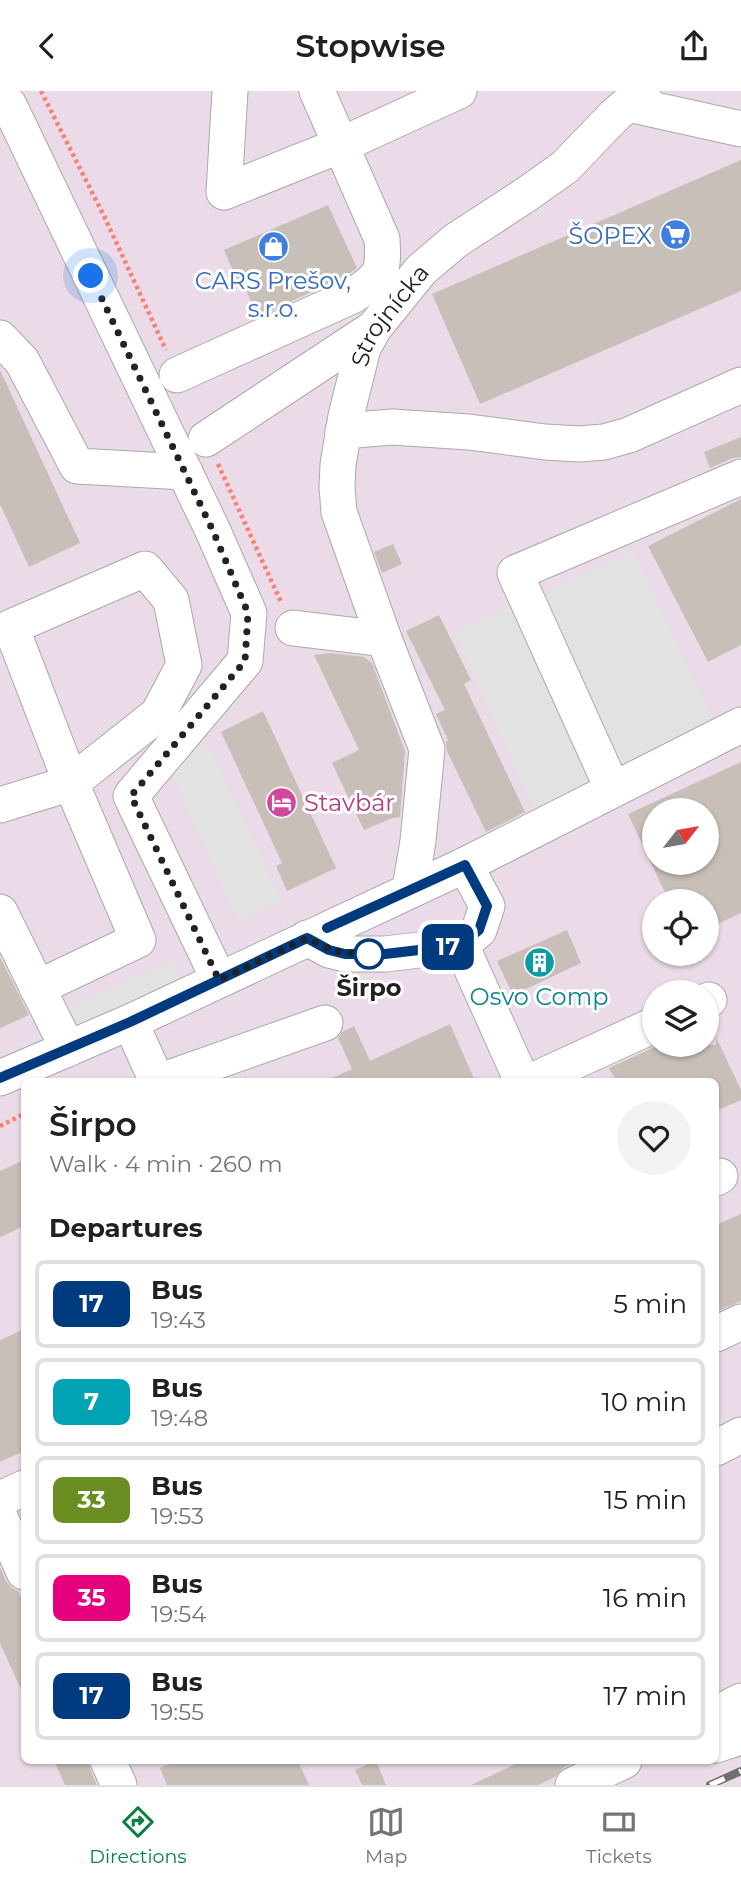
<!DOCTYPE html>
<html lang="en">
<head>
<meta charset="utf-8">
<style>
  :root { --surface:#fff; --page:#f2f2f2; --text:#202124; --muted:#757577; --line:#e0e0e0; --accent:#0b8043 }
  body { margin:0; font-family:Montserrat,sans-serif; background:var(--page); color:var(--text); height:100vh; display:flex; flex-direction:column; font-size:26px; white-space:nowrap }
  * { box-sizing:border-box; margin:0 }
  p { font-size:23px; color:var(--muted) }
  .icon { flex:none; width:38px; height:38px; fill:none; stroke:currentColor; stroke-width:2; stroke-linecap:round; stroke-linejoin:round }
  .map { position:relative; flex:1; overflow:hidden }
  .side { position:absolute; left:21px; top:987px; width:698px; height:686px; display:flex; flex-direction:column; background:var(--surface); border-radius:10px; box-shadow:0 2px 5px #0004 }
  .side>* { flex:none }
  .badge { padding:0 14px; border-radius:10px; font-size:24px; line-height:46px }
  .needle { width:46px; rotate:59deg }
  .fabs { position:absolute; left:642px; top:707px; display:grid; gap:14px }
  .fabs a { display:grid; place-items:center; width:77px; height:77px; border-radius:50%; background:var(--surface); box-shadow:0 2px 5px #0004; font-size:35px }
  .you { position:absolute; width:35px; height:35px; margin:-18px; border:5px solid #fff; border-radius:50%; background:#1a73e8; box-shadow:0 0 0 10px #1a73e833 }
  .map>.badge { position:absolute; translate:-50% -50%; box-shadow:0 0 0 4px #fff }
  h2 { padding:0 28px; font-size:26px; line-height:63px }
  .round { display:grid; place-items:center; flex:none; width:74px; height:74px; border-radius:37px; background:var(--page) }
  .headline { display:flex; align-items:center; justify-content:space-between; height:119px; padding:0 28px }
  h1 { font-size:33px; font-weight:600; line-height:52px }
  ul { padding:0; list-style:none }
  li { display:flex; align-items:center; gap:21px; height:88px; margin:0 14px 10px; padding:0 14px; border:4px solid var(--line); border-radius:10px }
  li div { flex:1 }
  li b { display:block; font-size:26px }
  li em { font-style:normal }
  li .badge { min-width:77px; font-weight:700; text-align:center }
  header { display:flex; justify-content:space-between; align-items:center; height:91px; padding:0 28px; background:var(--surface); font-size:32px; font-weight:600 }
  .menu { display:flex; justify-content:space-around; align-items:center; height:98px; border-top:2px solid var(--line); background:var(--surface); font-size:19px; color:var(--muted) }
  .menu a { display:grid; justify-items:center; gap:4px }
  .menu .on { color:var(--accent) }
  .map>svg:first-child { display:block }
  .industrial { fill:#ebdbe8; fill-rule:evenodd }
  .parking { fill:#e2e2e2 }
  .building { fill:#c7bfb8; fill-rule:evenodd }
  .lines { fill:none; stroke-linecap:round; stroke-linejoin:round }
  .minor-casing { stroke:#a9a9a9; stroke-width:37 }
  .path { stroke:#fa8072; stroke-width:4.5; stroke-dasharray:3.5 3.5; stroke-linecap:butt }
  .minor { stroke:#fff; stroke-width:35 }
  .rail-casing { stroke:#707070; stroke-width:8 }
  .rail { stroke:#fff; stroke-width:5; stroke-dasharray:16; stroke-linecap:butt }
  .line-casing { stroke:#fff; stroke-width:16 }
  .line { stroke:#003b80; stroke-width:10 }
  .walk { stroke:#222; stroke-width:7; stroke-dasharray:0 12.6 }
  .stop-dot { fill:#fff; stroke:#003b80; stroke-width:3.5 }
  .labels { text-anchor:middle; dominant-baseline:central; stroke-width:6; stroke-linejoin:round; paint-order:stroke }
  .shop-label { font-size:24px; fill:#366cbe; stroke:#fff; text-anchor:end }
  .street-label { font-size:24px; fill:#222; stroke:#fff }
  .hotel-label { font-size:24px; fill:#b23c85; stroke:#fff; text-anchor:start }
  .stop-label { font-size:24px; font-weight:bold; fill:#222; stroke:#fff }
  .culture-label { font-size:24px; fill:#0d838f; stroke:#fff }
</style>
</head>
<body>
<header><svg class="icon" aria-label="back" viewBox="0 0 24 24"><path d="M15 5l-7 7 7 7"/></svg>Stopwise<svg class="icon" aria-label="share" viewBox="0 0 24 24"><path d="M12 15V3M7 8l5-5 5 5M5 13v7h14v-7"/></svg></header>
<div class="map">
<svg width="741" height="1694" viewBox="0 0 741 1694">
  <rect width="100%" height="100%" fill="#f2efe9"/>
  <path class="industrial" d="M0 0H741V1694H0ZM654 719H707V772H654ZM654 810H707V863H654ZM654 901H707V954H654ZM24 990H716V1670H24Z"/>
  <g class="parking">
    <polygon points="633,461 715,633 535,721 454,541"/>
    <polygon points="208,653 281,809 238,829 166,670"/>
    <polygon points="172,869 188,903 68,958 52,926"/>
  </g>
  <g class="building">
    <polygon points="741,69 741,200 480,313 432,203"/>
    <polygon points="328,114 357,177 344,186 257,226 243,191 239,193 224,159"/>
    <polygon points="0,279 80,452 29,476 0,413"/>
    <polygon points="741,346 741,366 733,367 710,377 704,361"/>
    <polygon points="741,408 741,554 708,571 648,455"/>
    <polygon points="393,453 402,473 382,482 374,461"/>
    <polygon points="439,524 471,589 464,593 525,721 486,741 447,660 446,651 448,649 436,623 445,619 406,540"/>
    <polygon points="331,562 364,566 372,572 405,660 400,726 390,728 364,739 332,672 359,659 314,564"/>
    <polygon points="263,620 336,777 287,800 276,775 282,772 221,641"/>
    <path d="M741 671V822L707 838V810H669L628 723ZM654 719H707V772H654Z"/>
    <polygon points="567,839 581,872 513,904 497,870"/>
    <polygon points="0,866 29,924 0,937"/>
    <polygon points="450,933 475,990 326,990 352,978 338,947 342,941 354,935 370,970"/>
    <polygon points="716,946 741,999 741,1009 716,1020 716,990 616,990 609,977 659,954 716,954"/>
    <polygon points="24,1069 24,1135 0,1146 0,1080"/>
    <polygon points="741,1123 741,1210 716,1221 716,1134"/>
    <polygon points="24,1238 24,1360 0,1371 0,1249"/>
    <polygon points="0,1476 6,1490 12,1497 18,1500 24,1513 24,1605 0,1552"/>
    <polygon points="54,1670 88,1670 90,1678 97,1694 65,1694"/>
    <polygon points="176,1670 298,1670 309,1694 167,1694 160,1677"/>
    <polygon points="376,1670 386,1694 362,1694 355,1679"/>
    <polygon points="522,1670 578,1670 564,1676 555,1686 538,1694 471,1694"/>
  </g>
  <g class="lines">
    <defs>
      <g id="minor">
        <polyline points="230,0 224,101 341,54 459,0"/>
        <polyline points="0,4 9,14 213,440 249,522 245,570 131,705 219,889"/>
        <polyline points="628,13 741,38"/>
        <polyline points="0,247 22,270 77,375 185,381"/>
        <path d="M177 284 354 204C382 185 384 181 382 148L317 0"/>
        <polyline points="343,340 392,336 469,341 545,351 579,353 604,351 629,344 741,294"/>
        <polyline points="206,348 374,237"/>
        <polyline points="293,537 384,548 427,658 418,750 410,798"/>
        <path id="s1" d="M384 548 339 421 337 396 338 374 346 325 363 257 374 237 421 179 455 150 527 103 565 76 615 24 643 0"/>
        <polyline points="613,699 515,482 741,386"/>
        <polyline points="0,714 71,692 158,623 184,574 171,509 145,478 11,536 71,692 138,849 37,897"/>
        <polyline points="0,821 68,958"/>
        <polyline points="307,847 329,859 345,863 385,863 461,854 479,839 487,815 465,774"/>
        <polyline points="461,854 522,990"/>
        <polyline points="707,910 709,909"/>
        <polyline points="130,931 157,990"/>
        <polyline points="0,987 130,931 465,774 741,634"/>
        <polyline points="161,990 325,932"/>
        <polyline points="532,990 654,934"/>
        <polyline points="716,1087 720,1085"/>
        <polyline points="716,1243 741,1231"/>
        <polyline points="716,1357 741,1344"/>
        <polyline points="0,1408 24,1397"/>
        <polyline points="0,1426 24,1481"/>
        <polyline points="716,1623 741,1610"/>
        <polyline points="716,1654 741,1646"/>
        <polyline points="108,1670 119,1694"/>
        <polyline points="573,1694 624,1670"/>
      </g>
    </defs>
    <use href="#minor" class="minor-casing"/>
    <g class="path">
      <polyline points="41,0 104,125 166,259"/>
      <polyline points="218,373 281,511"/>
      <polyline points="0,1035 24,1023"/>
    </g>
    <use href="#minor" class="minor"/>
    <defs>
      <polyline id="rail" points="710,1694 741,1680"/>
    </defs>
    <use href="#rail" class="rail-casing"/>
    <use href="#rail" class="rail"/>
  </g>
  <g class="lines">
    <defs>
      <polyline id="line" points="0,987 130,931 307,847 329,859 345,863 385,863 461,854 479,839 487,815 465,774 327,837"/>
    </defs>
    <use href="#line" class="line-casing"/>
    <use href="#line" class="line"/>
    <path class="walk" d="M91 185 213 440 248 522 245 570 131 705 219 889 307 847C333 861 339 862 369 863"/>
  </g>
  <defs>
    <symbol id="supermarket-disc" viewBox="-11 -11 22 22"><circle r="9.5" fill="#3f7fe0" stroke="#fff"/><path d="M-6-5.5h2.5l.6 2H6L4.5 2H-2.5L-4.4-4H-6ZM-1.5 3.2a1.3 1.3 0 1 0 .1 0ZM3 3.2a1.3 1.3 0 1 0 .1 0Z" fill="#fff"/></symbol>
    <symbol id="shop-disc" viewBox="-11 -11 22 22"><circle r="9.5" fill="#3f7fe0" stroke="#fff"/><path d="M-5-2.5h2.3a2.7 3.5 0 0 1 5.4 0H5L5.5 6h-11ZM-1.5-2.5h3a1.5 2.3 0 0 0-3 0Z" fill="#fff"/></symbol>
    <symbol id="hotel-disc" viewBox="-11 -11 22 22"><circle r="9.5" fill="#d1479c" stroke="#fff"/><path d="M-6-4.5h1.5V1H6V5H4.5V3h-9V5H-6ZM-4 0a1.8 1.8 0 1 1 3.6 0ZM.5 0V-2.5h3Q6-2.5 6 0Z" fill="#fff"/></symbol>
    <symbol id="building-disc" viewBox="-11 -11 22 22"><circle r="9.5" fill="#0f9aa8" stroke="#fff"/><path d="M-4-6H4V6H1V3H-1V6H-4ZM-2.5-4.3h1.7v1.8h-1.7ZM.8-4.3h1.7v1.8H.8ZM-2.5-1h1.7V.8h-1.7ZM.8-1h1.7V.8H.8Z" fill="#fff"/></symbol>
  </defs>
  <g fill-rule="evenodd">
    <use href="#supermarket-disc" x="658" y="126" width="35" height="35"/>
    <use href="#shop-disc" x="256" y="138" width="35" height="35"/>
    <use href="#hotel-disc" x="264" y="694" width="35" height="35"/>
    <use href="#building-disc" x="522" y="854" width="35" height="35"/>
  </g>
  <circle class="stop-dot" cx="369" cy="863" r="14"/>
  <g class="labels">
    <g class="shop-label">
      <text x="652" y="144">ŠOPEX</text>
      <text x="273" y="189" text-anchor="middle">CARS Prešov,<tspan x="273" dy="28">s.r.o.</tspan></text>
    </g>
    <g class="street-label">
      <text stroke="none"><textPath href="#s1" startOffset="343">Strojnícka</textPath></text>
    </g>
    <g class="hotel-label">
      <text x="304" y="711">Stavbár</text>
    </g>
    <g class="stop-label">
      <text x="369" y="896">Širpo</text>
    </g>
    <g class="culture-label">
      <text x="539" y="905">Osvo Comp</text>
    </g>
  </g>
</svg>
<div class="fabs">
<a><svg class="needle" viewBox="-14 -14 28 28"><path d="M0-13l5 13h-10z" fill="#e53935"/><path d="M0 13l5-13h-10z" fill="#757577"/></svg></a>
<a><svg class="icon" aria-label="locate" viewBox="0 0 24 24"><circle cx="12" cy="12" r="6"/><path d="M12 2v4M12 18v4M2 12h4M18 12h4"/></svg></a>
<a><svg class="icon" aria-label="layers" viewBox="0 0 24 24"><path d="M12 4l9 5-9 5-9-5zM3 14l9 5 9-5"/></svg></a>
</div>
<div class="you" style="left:91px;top:185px"></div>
<b class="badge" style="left:448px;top:856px;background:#003b80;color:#fff">17</b>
<section class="side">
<div class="headline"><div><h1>Širpo</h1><p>Walk · 4 min · 260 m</p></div><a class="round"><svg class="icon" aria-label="heart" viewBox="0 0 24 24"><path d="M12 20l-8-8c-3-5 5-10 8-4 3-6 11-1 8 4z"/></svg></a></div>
<h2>Departures</h2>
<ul>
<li><span class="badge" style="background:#003b80;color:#fff">17</span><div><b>Bus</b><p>19:43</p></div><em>5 min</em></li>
<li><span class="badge" style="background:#00a3b4;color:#fff">7</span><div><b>Bus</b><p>19:48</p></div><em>10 min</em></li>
<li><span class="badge" style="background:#6b8e23;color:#fff">33</span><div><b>Bus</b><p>19:53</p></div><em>15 min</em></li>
<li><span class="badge" style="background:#e6007e;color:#fff">35</span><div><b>Bus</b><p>19:54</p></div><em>16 min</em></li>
<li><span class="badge" style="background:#003b80;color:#fff">17</span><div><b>Bus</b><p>19:55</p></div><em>17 min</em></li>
</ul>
</section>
</div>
<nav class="menu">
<a class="on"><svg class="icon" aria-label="directions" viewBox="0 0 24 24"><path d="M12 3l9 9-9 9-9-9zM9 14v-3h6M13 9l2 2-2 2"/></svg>Directions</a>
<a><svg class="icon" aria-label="map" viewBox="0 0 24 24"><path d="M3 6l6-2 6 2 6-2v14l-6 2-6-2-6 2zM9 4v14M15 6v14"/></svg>Map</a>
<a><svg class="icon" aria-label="tickets" viewBox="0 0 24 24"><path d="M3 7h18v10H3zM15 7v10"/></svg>Tickets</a>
</nav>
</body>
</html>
